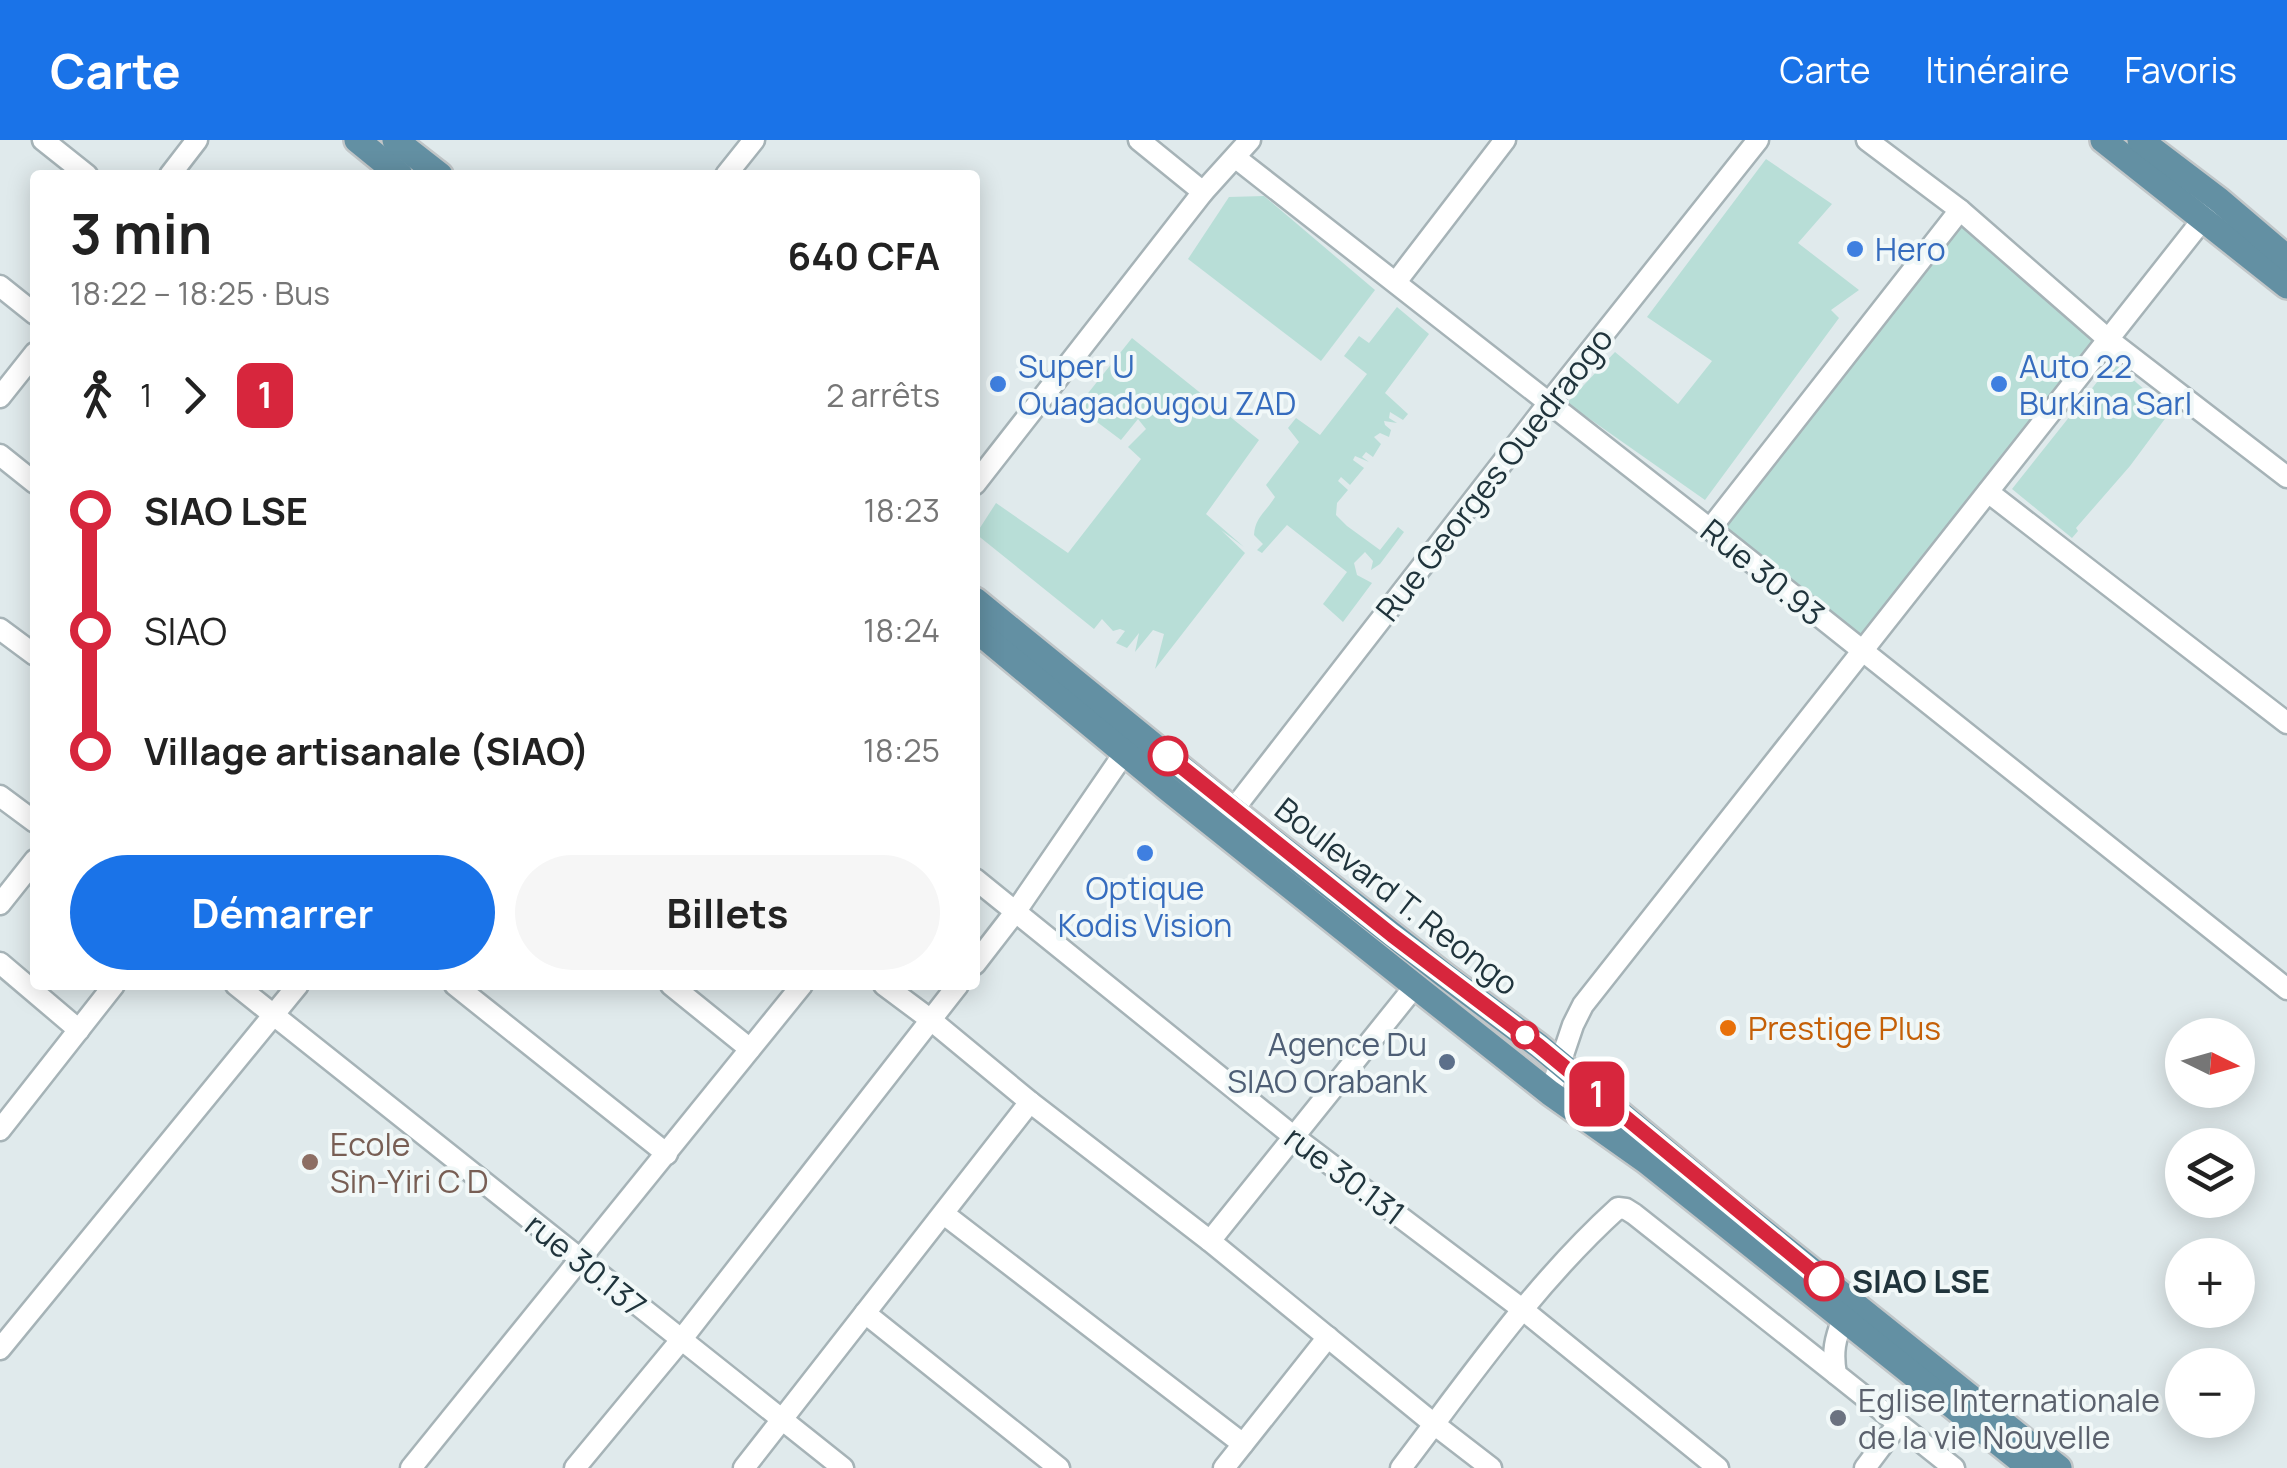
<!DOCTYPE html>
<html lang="fr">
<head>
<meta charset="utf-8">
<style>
  :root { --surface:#fff; --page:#f6f6f6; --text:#222; --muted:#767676; --accent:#1a73e8 }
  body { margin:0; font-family:Manrope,sans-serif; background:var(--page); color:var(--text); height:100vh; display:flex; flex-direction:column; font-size:38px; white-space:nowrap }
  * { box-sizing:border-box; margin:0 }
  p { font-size:32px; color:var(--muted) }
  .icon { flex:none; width:55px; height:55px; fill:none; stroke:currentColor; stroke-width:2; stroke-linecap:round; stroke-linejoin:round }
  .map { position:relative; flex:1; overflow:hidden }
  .drawer { position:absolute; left:30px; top:30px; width:950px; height:820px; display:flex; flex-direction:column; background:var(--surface); border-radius:10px; box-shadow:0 5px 25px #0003 }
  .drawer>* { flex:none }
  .badge { padding:0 20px; border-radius:15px; font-size:35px; line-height:65px }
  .needle { width:65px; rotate:95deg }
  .tools { position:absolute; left:2165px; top:878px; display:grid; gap:20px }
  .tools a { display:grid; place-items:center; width:90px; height:90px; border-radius:50%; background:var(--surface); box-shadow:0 5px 25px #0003; font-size:50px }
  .map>.badge { position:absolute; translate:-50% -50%; box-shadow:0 0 0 5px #fff }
  .legs { display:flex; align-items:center; gap:15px; height:110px; padding:0 40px; font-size:32px }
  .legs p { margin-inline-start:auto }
  .summary { display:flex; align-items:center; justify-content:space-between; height:170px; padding:0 40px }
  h1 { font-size:55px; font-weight:700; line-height:75px }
  .cta { display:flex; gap:20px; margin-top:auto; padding:20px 40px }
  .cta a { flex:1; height:115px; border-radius:60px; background:var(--accent); color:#fff; font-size:40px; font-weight:700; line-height:115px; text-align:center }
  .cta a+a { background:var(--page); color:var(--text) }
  ul { padding:0 40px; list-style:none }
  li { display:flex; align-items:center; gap:35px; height:120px; font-size:38px }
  li i { display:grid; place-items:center; width:15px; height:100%; margin:0 12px; background:currentColor }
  li i::after { content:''; width:25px; height:25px; margin:-12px; border:8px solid; border-radius:50%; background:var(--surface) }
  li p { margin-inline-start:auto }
  li:first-child i { background:linear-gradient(#0000 50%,currentColor 0) }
  li:last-child i { background:linear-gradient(currentColor 50%,#0000 0) }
  header { display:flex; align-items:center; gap:60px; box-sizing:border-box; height:140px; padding:0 50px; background:var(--accent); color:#fff }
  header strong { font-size:48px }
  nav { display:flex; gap:55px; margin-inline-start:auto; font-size:35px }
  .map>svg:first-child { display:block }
  .green { fill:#b8ded7 }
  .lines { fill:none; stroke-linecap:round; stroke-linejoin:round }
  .minor-casing { stroke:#a6b3b7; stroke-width:25 }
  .major-casing { stroke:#c1c6c8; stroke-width:30 }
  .minor { stroke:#fff; stroke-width:20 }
  .major { stroke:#6390a3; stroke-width:25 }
  .line-1-casing { stroke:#fff; stroke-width:22 }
  .line-1 { stroke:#d7263d; stroke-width:15 }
  .shop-dot { fill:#3f7fe0; stroke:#f1f8f8; stroke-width:4 }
  .stop-1-dot { fill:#fff; stroke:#d7263d; stroke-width:5 }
  .food-dot { fill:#e8710a; stroke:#f1f8f8; stroke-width:4 }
  .service-dot { fill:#5c6f8a; stroke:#f1f8f8; stroke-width:4 }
  .education-dot { fill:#8d6e63; stroke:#f1f8f8; stroke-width:4 }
  .worship-dot { fill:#6b7280; stroke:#f1f8f8; stroke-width:4 }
  .labels { text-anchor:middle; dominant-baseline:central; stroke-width:8; stroke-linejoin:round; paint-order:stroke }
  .shop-label { font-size:32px; fill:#366cbe; stroke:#f1f8f8; text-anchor:start }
  .street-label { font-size:32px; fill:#20343c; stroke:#f1f8f8 }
  .food-label { font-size:32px; fill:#c56008; stroke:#f1f8f8; text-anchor:start }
  .service-label { font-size:32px; fill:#4e5e75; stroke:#f1f8f8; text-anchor:end }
  .education-label { font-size:32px; fill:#785e54; stroke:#f1f8f8; text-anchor:start }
  .stop-label { font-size:32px; font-weight:bold; fill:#20343c; stroke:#f1f8f8; text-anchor:start }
  .worship-label { font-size:32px; fill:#5b616d; stroke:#f1f8f8; text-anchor:start }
</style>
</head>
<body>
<header>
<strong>Carte</strong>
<nav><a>Carte</a><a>Itinéraire</a><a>Favoris</a></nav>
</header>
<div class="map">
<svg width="2287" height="1328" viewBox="0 0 2287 1328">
  <rect width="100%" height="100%" fill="#e0eaec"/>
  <g class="green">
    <polygon points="1766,19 1832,64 1798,103 1859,150 1831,170 1839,178 1705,360 1567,263 1615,212 1678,264 1712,221 1647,177"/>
    <polygon points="1264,56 1375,150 1321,221 1188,119 1229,57"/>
    <polygon points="1958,72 2101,200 1858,508 1713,385"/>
    <path d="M1397 167 1429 194 1385 253 1408 274 1403 280 1390 272 1389 278 1397 283 1384 281 1385 285 1391 290 1389 297 1380 293 1374 297 1381 304 1373 317 1366 312 1362 317 1369 322 1355 316 1353 320 1364 328 1350 345 1341 337 1338 341 1348 350 1337 363 1336 375 1347 386 1380 410 1398 387 1404 392 1380 424 1371 430 1373 421 1365 412 1354 423 1357 435 1372 443 1343 482 1323 464 1347 432 1287 385 1262 413 1257 410 1263 404 1254 395C1255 377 1266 372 1275 357L1266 345 1299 302 1288 288 1296 278 1320 295 1367 234 1344 216 1359 196 1369 203Z"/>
    <polygon points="1132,198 1259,300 1206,374 1244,407 1221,390 1245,413 1155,529 1164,494 1153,490 1135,512 1139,493 1127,508 1116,503 1125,491 1120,489 1113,491 1102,479 1094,489 976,394 996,363 1068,413 1141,319 1128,307 1146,289 1138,279 1121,300 1077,267"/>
    <polygon points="2113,222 2170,272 2130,326 2076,388 2078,391 2072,398 2012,349"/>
  </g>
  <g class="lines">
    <defs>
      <g id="minor">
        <polyline points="43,0 87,35"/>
        <polyline points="1139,0 1203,52"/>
        <polyline points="1867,0 1960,70 2109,200 2287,337"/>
        <polyline points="1236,18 1710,389 2287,849"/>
        <polyline points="170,35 197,0"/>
        <polyline points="726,35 754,0"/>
        <polyline points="1396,142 1505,0"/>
        <polyline points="0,146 35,174"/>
        <polyline points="0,257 35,213"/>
        <polyline points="0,315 35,343"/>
        <polyline points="975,344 1203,52 1250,0"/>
        <polyline points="1988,352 2287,583"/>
        <polyline points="1710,389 1960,70"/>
        <polyline points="0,489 35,515"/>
        <polyline points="0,656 35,682"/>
        <polyline points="1233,670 1548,264 1758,0"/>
        <polyline points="975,739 1293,996 1522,1169 1718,1328"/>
        <polyline points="0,764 35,720"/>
        <polyline points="0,823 79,890"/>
        <polyline points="975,824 1016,771 1125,612"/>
        <polyline points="236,845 843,1328"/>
        <polyline points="455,845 667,1014"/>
        <polyline points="671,845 750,909"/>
        <polyline points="884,845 931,880 1030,962 1210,1101 1434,1284 1491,1328"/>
        <polyline points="1550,953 1573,885 1583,865 2211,69"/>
        <polyline points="0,990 114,845"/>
        <polyline points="944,1074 1243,1304"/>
        <polyline points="1210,1101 1415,846"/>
        <polyline points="865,1173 1059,1328"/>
        <path d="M1843 1179C1835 1199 1832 1212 1836 1234L1954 1328"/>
        <polyline points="0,1209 298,845"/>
        <polyline points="411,1328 802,845"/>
        <polyline points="575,1328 681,1200 958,845"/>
        <polyline points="744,1328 1030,962"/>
        <polyline points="1224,1328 1328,1197"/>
        <path d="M1401 1328C1469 1239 1534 1144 1618 1068L1626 1069 1634 1074 1836 1234"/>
        <polyline points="1865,1328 1898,1284"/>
      </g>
      <g id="major">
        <polyline points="357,0 400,35"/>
        <polyline points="395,0 440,35"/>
        <polyline points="2103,0 2287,146"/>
        <polyline points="2140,0 2219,60 2287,118"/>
        <polyline points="975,460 1233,670 1444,835 1539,906 1724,1060 2059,1328"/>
        <polyline points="975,489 1168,649 1415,846 1550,953 1646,1021 2030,1328"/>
      </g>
    </defs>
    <use href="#minor" class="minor-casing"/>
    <use href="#major" class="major-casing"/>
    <use href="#minor" class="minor"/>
    <use href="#major" class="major"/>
  </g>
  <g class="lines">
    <defs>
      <polyline id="line-1" points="1168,616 1392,795 1539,906 1824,1141"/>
    </defs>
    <use href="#line-1" class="line-1-casing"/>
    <use href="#line-1" class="line-1"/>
  </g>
  <g class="shop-dot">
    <circle cx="1855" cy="109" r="10"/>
    <circle cx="998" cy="244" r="10"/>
    <circle cx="1999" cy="244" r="10"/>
    <circle cx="1145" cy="713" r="10"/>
  </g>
  <g class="stop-1-dot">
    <circle cx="1168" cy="616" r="18"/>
    <circle cx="1525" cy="895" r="12"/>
    <circle cx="1824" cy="1141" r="18"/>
  </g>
  <circle class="food-dot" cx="1728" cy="888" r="10"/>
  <circle class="service-dot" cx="1447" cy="922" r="10"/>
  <circle class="education-dot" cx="310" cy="1022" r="10"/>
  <circle class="worship-dot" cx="1838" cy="1278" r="10"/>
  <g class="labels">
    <g class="shop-label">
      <text x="1875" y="109">Hero</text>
      <text x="1018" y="226">Super U<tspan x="1018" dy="37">Ouagadougou ZAD</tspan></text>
      <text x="2019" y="226">Auto 22<tspan x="2019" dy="37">Burkina Sarl</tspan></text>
      <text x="1145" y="748" text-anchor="middle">Optique<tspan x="1145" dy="37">Kodis Vision</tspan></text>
    </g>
    <g class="street-label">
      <text transform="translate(1494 334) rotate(-52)">Rue Georges Ouedraogo</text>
      <text transform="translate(1763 432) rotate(39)">Rue 30.93</text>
      <text transform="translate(1397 756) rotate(38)">Boulevard T. Reongo</text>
      <text transform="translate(1345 1035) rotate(37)">rue 30.131</text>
      <text transform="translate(586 1125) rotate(39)">rue 30.137</text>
    </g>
    <g class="food-label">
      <text x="1748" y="888">Prestige Plus</text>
    </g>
    <g class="service-label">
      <text x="1427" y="904">Agence Du<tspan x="1427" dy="37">SIAO Orabank</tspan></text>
    </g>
    <g class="education-label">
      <text x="330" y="1004">Ecole<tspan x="330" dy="37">Sin-Yiri C D</tspan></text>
    </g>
    <g class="stop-label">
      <text x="1852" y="1141">SIAO LSE</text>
    </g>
    <g class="worship-label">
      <text x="1858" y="1260">Eglise Internationale<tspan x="1858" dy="37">de la vie Nouvelle</tspan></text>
    </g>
  </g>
</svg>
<div class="tools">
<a><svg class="needle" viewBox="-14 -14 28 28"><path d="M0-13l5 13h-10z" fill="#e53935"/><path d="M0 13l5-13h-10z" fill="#767676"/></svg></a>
<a><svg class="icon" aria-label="layers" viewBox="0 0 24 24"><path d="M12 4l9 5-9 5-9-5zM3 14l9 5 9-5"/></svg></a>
<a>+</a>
<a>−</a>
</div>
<b class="badge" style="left:1597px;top:954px;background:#d7263d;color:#fff">1</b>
<section class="drawer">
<div class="summary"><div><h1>3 min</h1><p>18:22 – 18:25 · Bus</p></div><b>640 CFA</b></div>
<div class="legs"><svg class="icon" aria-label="walk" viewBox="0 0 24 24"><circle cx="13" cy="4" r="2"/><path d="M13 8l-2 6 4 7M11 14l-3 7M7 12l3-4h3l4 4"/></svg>1<svg class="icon" aria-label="forward" viewBox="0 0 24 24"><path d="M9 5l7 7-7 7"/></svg><b class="badge" style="background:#d7263d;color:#fff">1</b><p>2 arrêts</p></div>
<ul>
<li><i style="color:#d7263d"></i><b>SIAO LSE</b><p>18:23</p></li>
<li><i style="color:#d7263d"></i><span>SIAO</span><p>18:24</p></li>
<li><i style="color:#d7263d"></i><b>Village artisanale (SIAO)</b><p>18:25</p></li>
</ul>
<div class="cta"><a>Démarrer</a><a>Billets</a></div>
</section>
</div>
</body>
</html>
